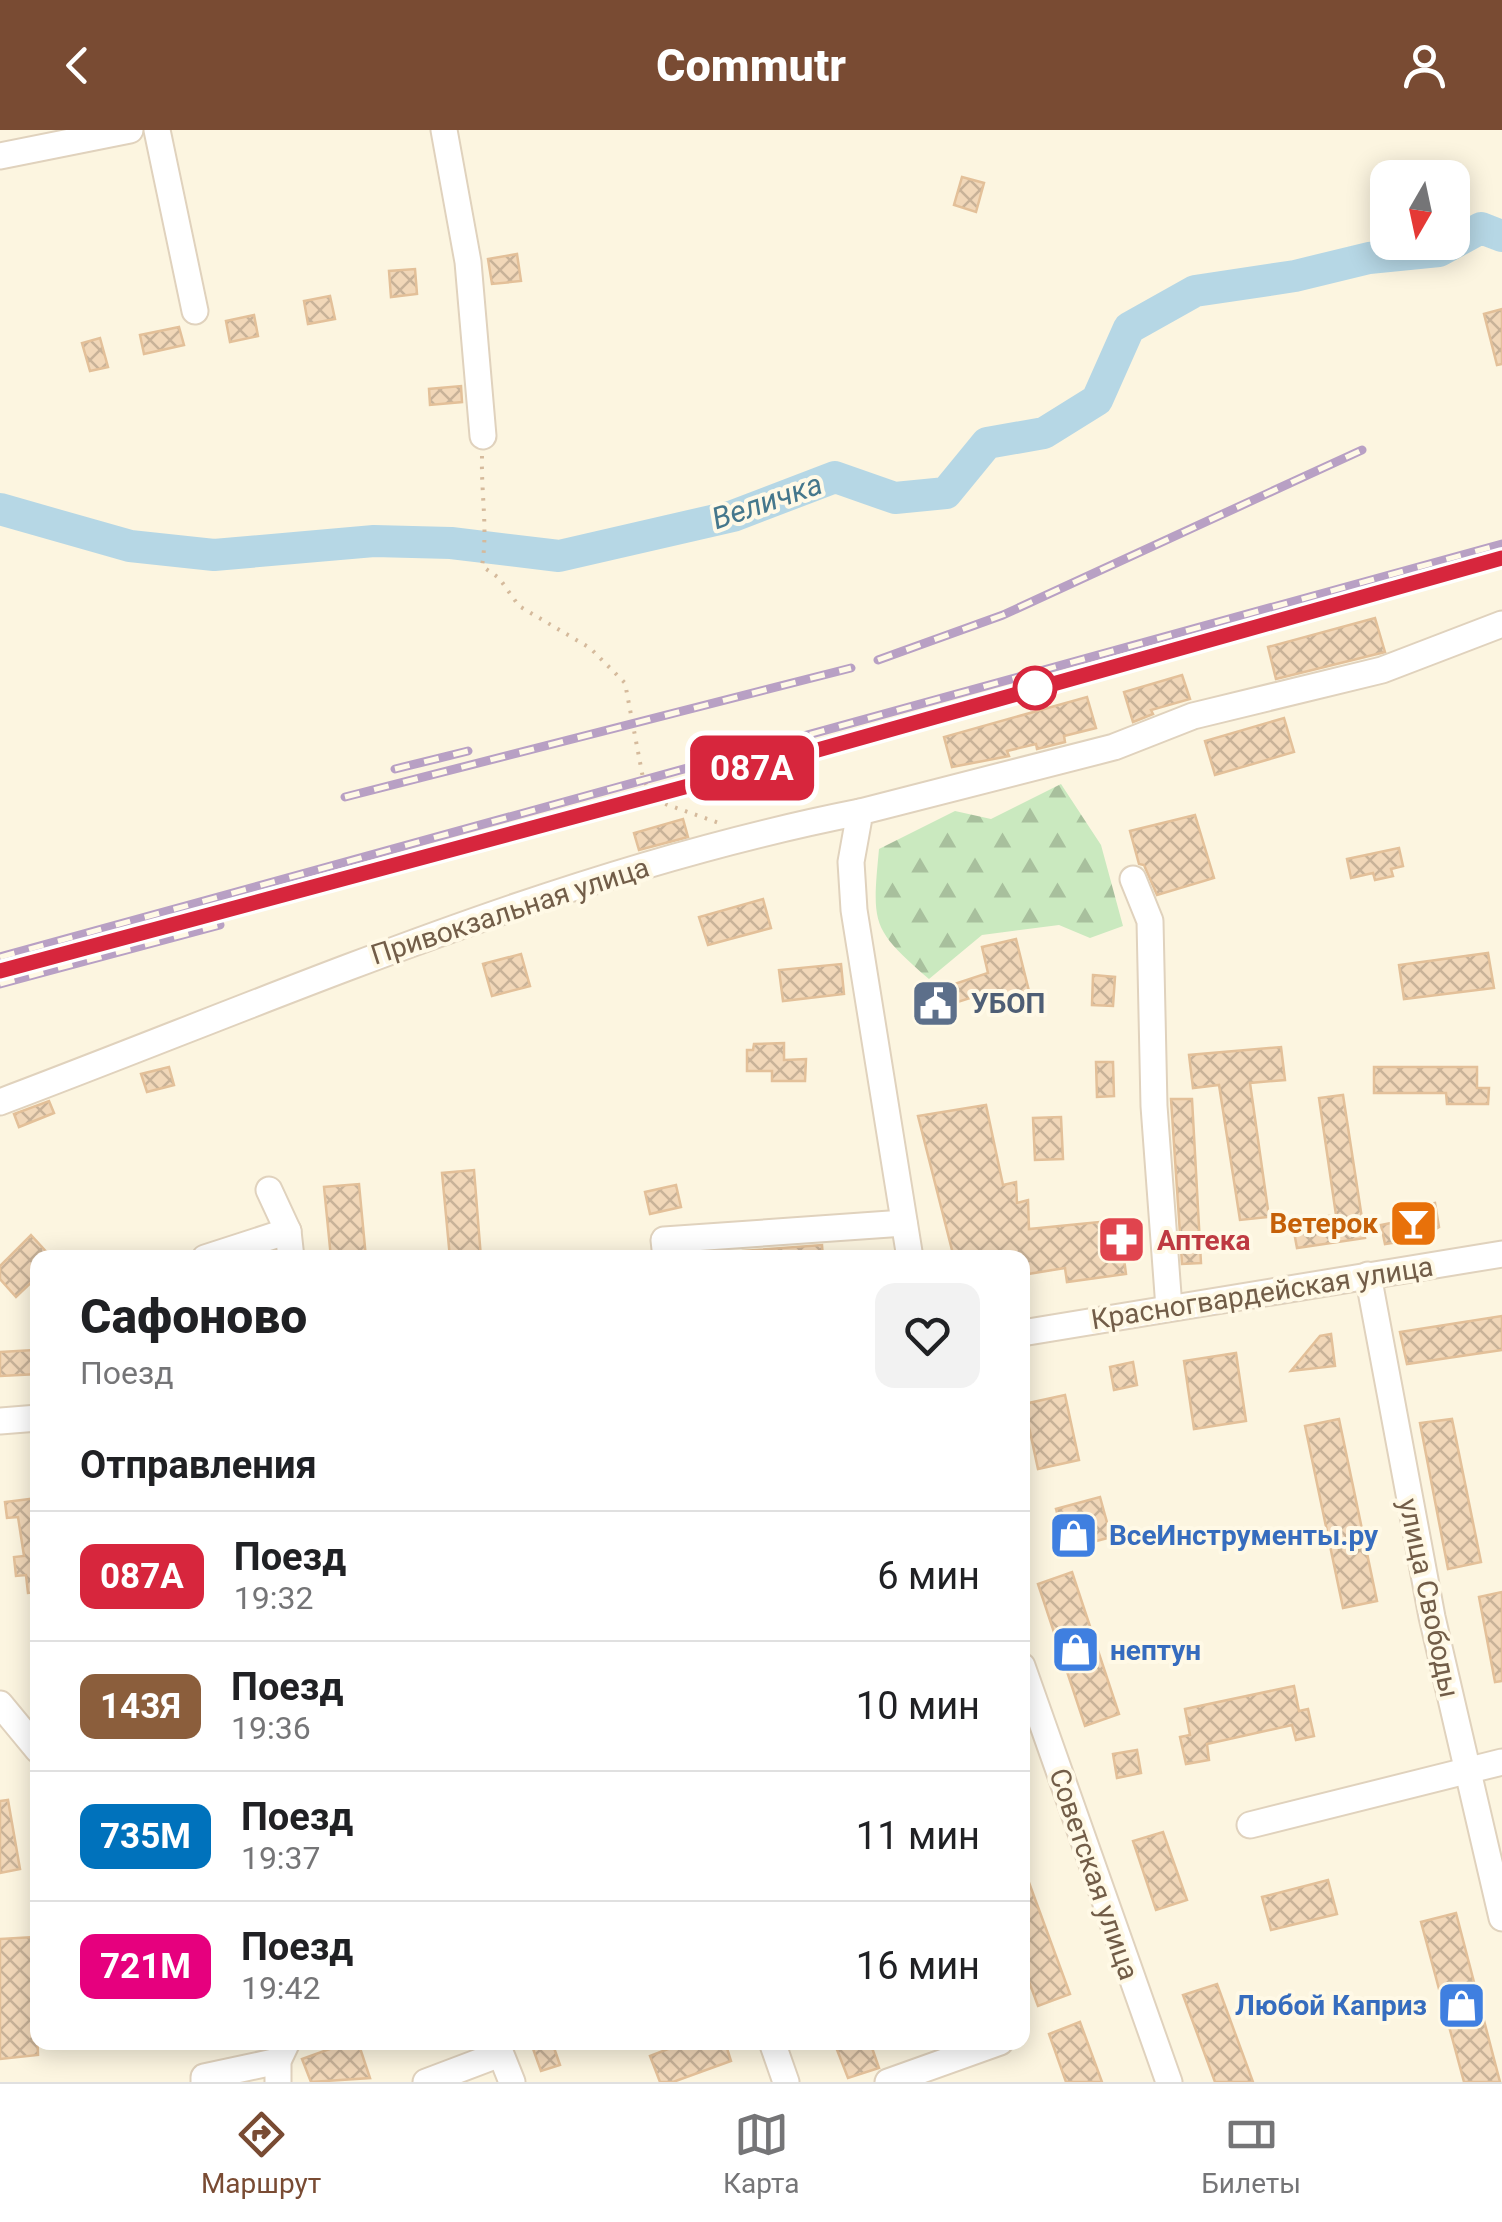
<!DOCTYPE html>
<html lang="ru">
<head>
<meta charset="utf-8">
<style>
  :root { --surface:#fff; --page:#f2f2f2; --text:#202124; --muted:#757577; --line:#e0e0e0; --accent:#794b33 }
  body { margin:0; font-family:Roboto,sans-serif; background:var(--page); color:var(--text); height:100vh; display:flex; flex-direction:column; font-size:38px; white-space:nowrap }
  * { box-sizing:border-box; margin:0 }
  p { font-size:32px; color:var(--muted) }
  .icon { flex:none; width:55px; height:55px; fill:none; stroke:currentColor; stroke-width:2; stroke-linecap:round; stroke-linejoin:round }
  .map { position:relative; flex:1; overflow:hidden }
  .side { position:absolute; left:30px; top:1120px; width:1000px; height:800px; display:flex; flex-direction:column; background:var(--surface); border-radius:20px; box-shadow:0 5px 25px #0003 }
  .side>* { flex:none }
  .badge { padding:0 20px; border-radius:15px; font-size:35px; line-height:65px }
  .needle { width:65px; rotate:189deg }
  .buttons { position:absolute; left:1370px; top:30px; display:grid; gap:20px }
  .buttons a { display:grid; place-items:center; width:100px; height:100px; border-radius:20px; background:var(--surface); box-shadow:0 5px 25px #0003; font-size:50px }
  .map>.badge { position:absolute; translate:-50% -50%; box-shadow:0 0 0 5px #fff }
  h2 { padding:0 50px; font-size:38px; line-height:90px }
  .round { display:grid; place-items:center; flex:none; width:105px; height:105px; border-radius:20px; background:var(--page) }
  .headline { display:flex; align-items:center; justify-content:space-between; height:170px; padding:0 50px }
  h1 { font-size:48px; font-weight:800; line-height:75px }
  ul { padding:0; list-style:none }
  li { display:flex; align-items:center; gap:30px; height:130px; padding:0 50px; border-top:2px solid var(--line) }
  li div { flex:1 }
  li b { display:block; font-size:38px }
  li em { font-style:normal }
  li .badge { min-width:110px; font-weight:700; text-align:center }
  header { display:flex; justify-content:space-between; align-items:center; height:130px; padding:0 50px; background:var(--accent); color:#fff; font-size:45px; font-weight:800 }
  .menu { display:flex; justify-content:space-around; align-items:center; height:140px; border-top:2px solid var(--line); background:var(--surface); font-size:28px; color:var(--muted) }
  .menu a { display:grid; justify-items:center; gap:5px }
  .menu .on { color:var(--accent) }
  .map>svg:first-child { display:block }
  .forest { fill:url(#forest-firs) }
  .lines { fill:none; stroke-linecap:round; stroke-linejoin:round }
  .river { stroke:#b6d7e5; stroke-width:32 }
  .building { fill:url(#building-cross-hatch); stroke:#e3c099; stroke-width:2.5 }
  .minor-casing { stroke:#e0d2bd; stroke-width:29 }
  .path { stroke:#d5ba9c; stroke-width:4; stroke-dasharray:2.5 8; stroke-linecap:butt }
  .minor { stroke:#fff; stroke-width:25 }
  .rail-casing { stroke:#b8a0c4; stroke-width:9 }
  .rail { stroke:#fff9e6; stroke-width:5; stroke-dasharray:15; stroke-linecap:butt }
  .line-casing { stroke:#fff; stroke-width:22 }
  .line { stroke:#d7263d; stroke-width:15 }
  .stop-dot { fill:#fff; stroke:#d7263d; stroke-width:5 }
  .labels { text-anchor:middle; dominant-baseline:central; stroke-width:8; stroke-linejoin:round; paint-order:stroke }
  .street-label { font-size:28px; fill:#725d48; stroke:#fff9e6 }
  .service-label { font-size:28px; font-weight:bold; fill:#4e5e75; stroke:#fff9e6; text-anchor:start }
  .food-label { font-size:28px; font-weight:bold; fill:#c56008; stroke:#fff9e6; text-anchor:end }
  .health-label { font-size:28px; font-weight:bold; fill:#be3a42; stroke:#fff9e6; text-anchor:start }
  .shop-label { font-size:28px; font-weight:bold; fill:#366cbe; stroke:#fff9e6; text-anchor:start }
  .water-label { font-size:30px; font-style:italic; fill:#45778c; stroke:#fff9e6 }
</style>
</head>
<body>
<header><svg class="icon" aria-label="back" viewBox="0 0 24 24"><path d="M15 5l-7 7 7 7"/></svg>Commutr<svg class="icon" aria-label="person" viewBox="0 0 24 24"><circle cx="12" cy="8" r="4"/><path d="M4 21q1-7 8-7t8 7"/></svg></header>
<div class="map">
<svg width="1502" height="1952" viewBox="0 0 1502 1952">
  <defs>
    <pattern id="forest-firs" width="22" height="20" patternUnits="userSpaceOnUse" patternTransform="scale(2.5)"><rect width="22" height="20" fill="#cae9bf"/><path d="M5 1l3.5 6h-7zM16 11l3.5 6h-7z" fill="#a8c09d"/></pattern>
    <pattern id="building-cross-hatch" width="8" height="8" patternUnits="userSpaceOnUse" patternTransform="scale(2.5)"><rect width="8" height="8" fill="#f1d7b8"/><path d="M0 0l8 8M0 8l8-8" fill="none" stroke="#c8b298"/></pattern>
  </defs>
  <rect width="100%" height="100%" fill="#fcf5e0"/>
  <path class="forest" d="M1061 654 1101 715 1123 796 1090 808 1059 795 982 805 929 849C871 798 872 795 879 719L955 681 991 689Z"/>
  <g class="lines">
    <polyline class="river" points="0,379 130,416 214,425 374,411 451,413 559,426 733,386 835,347 895,368 946,363 987,313 1044,303 1097,270 1129,198 1195,161 1295,146 1369,128 1439,121 1481,98 1502,106"/>
  </g>
  <g class="building">
    <polygon points="962,47 984,53 976,82 954,75"/>
    <polygon points="517,124 521,151 492,154 488,129"/>
    <polygon points="415,139 417,164 391,167 389,141"/>
    <polygon points="330,166 335,189 308,194 304,171"/>
    <polygon points="1502,179 1502,234 1497,235 1484,184"/>
    <polygon points="254,185 258,206 230,212 226,191"/>
    <polygon points="179,197 184,215 144,224 140,205"/>
    <polygon points="100,208 108,237 90,241 82,213"/>
    <polygon points="461,256 462,272 430,275 429,259"/>
    <polygon points="1375,488 1385,522 1276,549 1268,517"/>
    <polygon points="1182,545 1190,569 1151,580 1153,584 1133,592 1124,562"/>
    <polygon points="1087,567 1096,598 1064,606 1065,612 1037,619 1036,614 1007,621 1009,626 952,637 944,607"/>
    <polygon points="1284,588 1294,622 1215,645 1205,611"/>
    <polygon points="1195,685 1214,748 1157,765 1144,735 1139,734 1130,701"/>
    <polygon points="683,689 688,707 639,720 634,703"/>
    <polygon points="1399,718 1403,736 1391,739 1393,746 1375,750 1373,743 1351,748 1347,729"/>
    <polygon points="763,769 771,798 708,815 699,787"/>
    <polygon points="1016,809 1029,861 994,869 992,861 923,883 918,866 988,843 982,817"/>
    <polygon points="1488,823 1494,858 1404,869 1399,835"/>
    <polygon points="521,824 530,856 492,866 483,834"/>
    <polygon points="841,834 844,864 783,871 779,840"/>
    <polygon points="1093,845 1115,847 1113,876 1092,875"/>
    <polygon points="784,913 784,930 806,929 805,951 772,951 772,941 747,941 747,920 753,920 754,914"/>
    <polygon points="1281,917 1285,950 1250,953 1269,1087 1240,1090 1219,955 1193,958 1189,925"/>
    <polygon points="1096,932 1113,932 1114,966 1097,967"/>
    <polygon points="169,937 174,955 147,962 141,944"/>
    <polygon points="1374,937 1477,937 1477,958 1489,958 1488,974 1447,974 1446,963 1374,963"/>
    <polygon points="1343,965 1365,1108 1297,1118 1292,1091 1336,1085 1319,968"/>
    <polygon points="1171,969 1192,969 1201,1133 1182,1134"/>
    <polygon points="49,971 54,983 19,997 14,984"/>
    <polygon points="986,975 1003,1055 1016,1052 1017,1073 1028,1070 1029,1099 1119,1090 1126,1144 1067,1152 1065,1138 1022,1145 1022,1128 954,1128 918,986"/>
    <polygon points="1061,987 1063,1029 1035,1030 1033,988"/>
    <polygon points="474,1040 481,1128 450,1128 442,1043"/>
    <polygon points="359,1054 366,1128 331,1128 324,1057"/>
    <polygon points="676,1055 681,1077 650,1084 645,1062"/>
    <polygon points="1435,1073 1439,1097 1418,1109 1385,1114 1381,1095 1406,1090 1403,1079"/>
    <polygon points="31,1105 52,1128 38,1128 38,1146 16,1167 0,1149 0,1136"/>
    <polygon points="822,1115 823,1128 744,1128 743,1121"/>
    <polygon points="1502,1186 1502,1220 1407,1234 1400,1202"/>
    <polygon points="1331,1204 1335,1236 1291,1241 1320,1206"/>
    <polygon points="34,1220 38,1244 0,1246 0,1222"/>
    <polygon points="1236,1223 1246,1291 1194,1299 1184,1231"/>
    <polygon points="1133,1232 1137,1255 1114,1260 1110,1237"/>
    <polygon points="1065,1265 1079,1330 1038,1339 1024,1274"/>
    <polygon points="1339,1289 1377,1471 1343,1478 1305,1296"/>
    <polygon points="1452,1289 1481,1432 1448,1439 1420,1293"/>
    <polygon points="1100,1367 1111,1407 1067,1419 1056,1379"/>
    <polygon points="38,1368 38,1462 28,1463 26,1445 16,1446 14,1427 24,1426 18,1387 7,1388 5,1372"/>
    <polygon points="1072,1442 1119,1584 1085,1596 1038,1454"/>
    <polygon points="1502,1462 1502,1551 1495,1552 1479,1467"/>
    <polygon points="1294,1556 1299,1581 1308,1579 1314,1606 1296,1610 1292,1595 1207,1614 1209,1630 1186,1634 1180,1607 1190,1605 1185,1579"/>
    <polygon points="1137,1620 1141,1643 1117,1648 1113,1624"/>
    <polygon points="8,1670 20,1739 0,1743 0,1671"/>
    <polygon points="1163,1702 1187,1770 1156,1780 1133,1711"/>
    <polygon points="1024,1739 1070,1864 1038,1876 1022,1833"/>
    <polygon points="1328,1750 1337,1784 1271,1800 1262,1767"/>
    <polygon points="1456,1783 1500,1952 1464,1952 1421,1792"/>
    <polygon points="34,1807 38,1925 0,1929 0,1809"/>
    <polygon points="1217,1854 1253,1952 1215,1952 1183,1865"/>
    <polygon points="1080,1892 1102,1952 1066,1952 1049,1904"/>
    <polygon points="349,1912 358,1912 370,1948 311,1952 302,1929"/>
    <polygon points="552,1912 560,1935 541,1941 532,1916"/>
    <polygon points="686,1912 725,1912 731,1931 673,1952 660,1952 650,1926"/>
    <polygon points="834,1912 870,1912 879,1938 848,1948"/>
  </g>
  <g class="lines">
    <defs>
      <g id="minor">
        <polyline points="157,0 195,181"/>
        <polyline points="444,0 468,132 483,306"/>
        <polyline points="0,26 130,0"/>
        <polyline points="1133,749 1150,791 1154,976 1169,1178"/>
        <path d="M0 972C284 865 561 741 860 682"/>
        <polyline points="269,1060 288,1101 291,1128"/>
        <polyline points="205,1128 288,1101"/>
        <polyline points="666,1128 664,1110 904,1093"/>
        <polyline points="910,1128 854,780 851,732 860,682 1114,617 1193,586 1382,540 1502,494"/>
        <polyline points="1368,1145 1432,1487 1502,1788"/>
        <polyline points="1022,1203 1502,1124"/>
        <polyline points="0,1291 38,1288"/>
        <polyline points="1022,1536 1169,1952"/>
        <polyline points="0,1574 38,1620"/>
        <polyline points="1250,1695 1502,1632"/>
        <polyline points="496,1912 512,1952"/>
        <polyline points="772,1912 786,1952"/>
        <polyline points="204,1952 204,1947 278,1931"/>
        <polyline points="278,1952 278,1931 287,1912"/>
        <polyline points="426,1952 500,1924"/>
        <polyline points="888,1952 1000,1912"/>
      </g>
    </defs>
    <use href="#minor" class="minor-casing"/>
    <path class="path" d="M482 326C481 364 488 399 482 436L499 448 519 476 590 518 625 553 643 648 654 670 719 693"/>
    <use href="#minor" class="minor"/>
    <defs>
      <g id="rail">
        <polyline points="878,530 1003,485 1362,320"/>
        <polyline points="395,639 468,621"/>
        <polyline points="345,667 851,538"/>
        <polyline points="198,788 1042,557"/>
        <polyline points="0,827 1502,414"/>
        <polyline points="0,854 220,795"/>
      </g>
    </defs>
    <use href="#rail" class="rail-casing"/>
    <use href="#rail" class="rail"/>
  </g>
  <g class="lines">
    <defs>
      <polyline id="line" points="0,841 718,648 1502,428"/>
    </defs>
    <use href="#line" class="line-casing"/>
    <use href="#line" class="line"/>
  </g>
  <defs>
    <symbol id="civic-square" viewBox="-11 -11 22 22"><rect x="-9" y="-9" width="18" height="18" rx="4" fill="#5c6f8a" stroke="#fff9e6"/><path d="M-.6-6.5H3V-4.5H.6V-3L4-1V1h2V6H-6V1h2V-1L-.6-3ZM-1.2 2.5V6h2.4V2.5Z" fill="#fff"/></symbol>
    <symbol id="bar-square" viewBox="-11 -11 22 22"><rect x="-9" y="-9" width="18" height="18" rx="4" fill="#e8710a" stroke="#fff9e6"/><path d="M-6-5H6L.8 .8V4.5H3.5V6h-7V4.5H-.8V.8Z" fill="#fff"/></symbol>
    <symbol id="pharmacy-square" viewBox="-11 -11 22 22"><rect x="-9" y="-9" width="18" height="18" rx="4" fill="#e0444e" stroke="#fff9e6"/><path d="M-2-6h4v4h4v4h-4v4h-4v-4h-4v-4h4Z" fill="#fff"/></symbol>
    <symbol id="shop-square" viewBox="-11 -11 22 22"><rect x="-9" y="-9" width="18" height="18" rx="4" fill="#3f7fe0" stroke="#fff9e6"/><path d="M-5-2.5h2.3a2.7 3.5 0 0 1 5.4 0H5L5.5 6h-11ZM-1.5-2.5h3a1.5 2.3 0 0 0-3 0Z" fill="#fff"/></symbol>
  </defs>
  <g fill-rule="evenodd">
    <use href="#civic-square" x="908" y="846" width="55" height="55"/>
    <use href="#bar-square" x="1386" y="1066" width="55" height="55"/>
    <use href="#pharmacy-square" x="1094" y="1082" width="55" height="55"/>
    <use href="#shop-square" x="1046" y="1378" width="55" height="55"/>
    <use href="#shop-square" x="1048" y="1492" width="55" height="55"/>
    <use href="#shop-square" x="1434" y="1848" width="55" height="55"/>
  </g>
  <circle class="stop-dot" cx="1035" cy="558" r="20"/>
  <g class="labels">
    <g class="street-label">
      <text transform="translate(510 781) rotate(-18)">Привокзальная улица</text>
      <text transform="translate(1262 1163) rotate(-9)">Красногвардейская улица</text>
      <text transform="translate(1429 1468) rotate(78)">улица Свободы</text>
      <text transform="translate(1094 1744) rotate(71)">Советская улица</text>
    </g>
    <g class="service-label">
      <text x="971" y="873">УБОП</text>
    </g>
    <g class="food-label">
      <text x="1378" y="1093">Ветерок</text>
    </g>
    <g class="health-label">
      <text x="1157" y="1110">Аптека</text>
    </g>
    <g class="shop-label">
      <text x="1109" y="1405">ВсеИнструменты.ру</text>
      <text x="1110" y="1520">нептун</text>
      <text x="1427" y="1875" text-anchor="end">Любой Каприз</text>
    </g>
    <g class="water-label">
      <text transform="translate(767 371) rotate(-19)">Величка</text>
    </g>
  </g>
</svg>
<div class="buttons">
<a><svg class="needle" viewBox="-14 -14 28 28"><path d="M0-13l5 13h-10z" fill="#e53935"/><path d="M0 13l5-13h-10z" fill="#757577"/></svg></a>
</div>
<b class="badge" style="left:752px;top:638px;background:#d7263d;color:#fff">087А</b>
<section class="side">
<div class="headline"><div><h1>Сафоново</h1><p>Поезд</p></div><a class="round"><svg class="icon" aria-label="heart" viewBox="0 0 24 24"><path d="M12 20l-8-8c-3-5 5-10 8-4 3-6 11-1 8 4z"/></svg></a></div>
<h2>Отправления</h2>
<ul>
<li><span class="badge" style="background:#d7263d;color:#fff">087А</span><div><b>Поезд</b><p>19:32</p></div><em>6 мин</em></li>
<li><span class="badge" style="background:#8b5e3c;color:#fff">143Я</span><div><b>Поезд</b><p>19:36</p></div><em>10 мин</em></li>
<li><span class="badge" style="background:#0072bc;color:#fff">735М</span><div><b>Поезд</b><p>19:37</p></div><em>11 мин</em></li>
<li><span class="badge" style="background:#e6007e;color:#fff">721М</span><div><b>Поезд</b><p>19:42</p></div><em>16 мин</em></li>
</ul>
</section>
</div>
<nav class="menu">
<a class="on"><svg class="icon" aria-label="directions" viewBox="0 0 24 24"><path d="M12 3l9 9-9 9-9-9zM9 14v-3h6M13 9l2 2-2 2"/></svg>Маршрут</a>
<a><svg class="icon" aria-label="map" viewBox="0 0 24 24"><path d="M3 6l6-2 6 2 6-2v14l-6 2-6-2-6 2zM9 4v14M15 6v14"/></svg>Карта</a>
<a><svg class="icon" aria-label="tickets" viewBox="0 0 24 24"><path d="M3 7h18v10H3zM15 7v10"/></svg>Билеты</a>
</nav>
</body>
</html>
